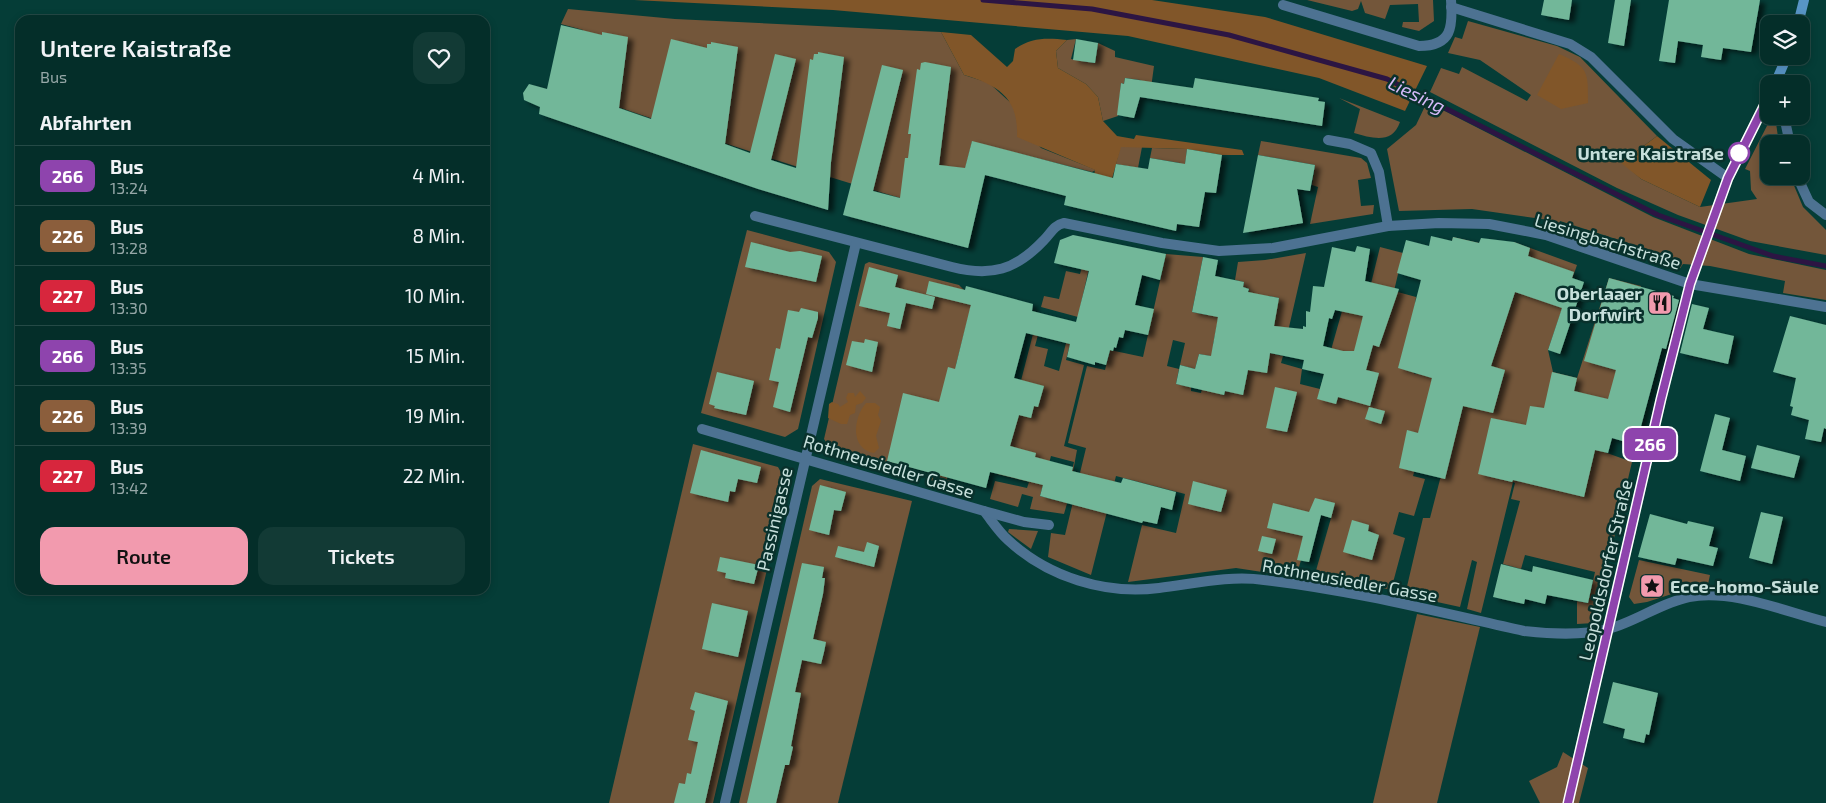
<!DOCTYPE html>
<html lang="de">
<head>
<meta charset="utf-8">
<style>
  :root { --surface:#042e29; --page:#123a35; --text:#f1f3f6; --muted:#97a8a8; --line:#254a46; --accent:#f29aae }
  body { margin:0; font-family:"Exo 2",sans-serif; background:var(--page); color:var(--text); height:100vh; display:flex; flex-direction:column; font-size:19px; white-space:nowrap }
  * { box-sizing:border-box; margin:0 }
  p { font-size:16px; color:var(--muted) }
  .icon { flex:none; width:28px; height:28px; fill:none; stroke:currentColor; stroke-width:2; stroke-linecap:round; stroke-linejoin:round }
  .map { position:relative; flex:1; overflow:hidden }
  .details { position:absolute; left:15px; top:15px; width:475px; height:580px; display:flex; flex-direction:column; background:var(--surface); border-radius:15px; box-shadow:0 2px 8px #0003,0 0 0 1px var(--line) }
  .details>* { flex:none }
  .badge { padding:0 10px; border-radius:8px; font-size:18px; line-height:32px }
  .tools { position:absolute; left:1760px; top:15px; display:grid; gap:10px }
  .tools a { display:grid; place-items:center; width:50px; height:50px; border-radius:10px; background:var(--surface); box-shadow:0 2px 8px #0003,0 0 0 1px var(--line); font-size:25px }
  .map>.badge { position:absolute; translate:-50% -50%; box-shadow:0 0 0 2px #fff }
  h2 { padding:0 25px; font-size:19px; line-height:45px }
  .round { display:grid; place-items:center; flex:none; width:52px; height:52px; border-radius:15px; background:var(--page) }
  .overview { display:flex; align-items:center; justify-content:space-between; height:85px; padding:0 25px }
  h1 { font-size:24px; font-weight:600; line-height:38px }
  .primary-button { display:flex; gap:10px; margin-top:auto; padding:10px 25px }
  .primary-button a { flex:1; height:58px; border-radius:15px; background:var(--accent); color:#111; font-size:20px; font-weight:600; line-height:58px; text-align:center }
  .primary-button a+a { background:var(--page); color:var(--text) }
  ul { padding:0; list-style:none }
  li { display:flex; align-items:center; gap:15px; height:60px; padding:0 25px; border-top:1px solid var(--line) }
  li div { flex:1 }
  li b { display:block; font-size:19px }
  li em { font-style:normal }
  li .badge { min-width:55px; font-weight:700; text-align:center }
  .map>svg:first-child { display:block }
  .green { fill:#73563a; fill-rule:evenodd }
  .forest { fill:#815629 }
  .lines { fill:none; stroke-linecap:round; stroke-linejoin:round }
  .stream { stroke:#2c1543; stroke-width:5 }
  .building { fill:#72b799; fill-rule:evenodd; filter:url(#shadow) }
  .street { stroke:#4d7292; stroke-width:10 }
  .secondary { stroke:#5895c6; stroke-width:10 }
  .line-casing { stroke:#fff; stroke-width:11 }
  .line { stroke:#8e44ad; stroke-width:8 }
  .stop-dot { fill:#fff; stroke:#8e44ad; stroke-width:2.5 }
  .labels { text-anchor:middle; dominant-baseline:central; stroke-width:5; stroke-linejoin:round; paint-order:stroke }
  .stop-label { font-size:18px; font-weight:bold; fill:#c7e0dc; stroke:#09312c; text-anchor:end }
  .street-label { font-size:18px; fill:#c7e0dc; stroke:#09312c }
  .poi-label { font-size:18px; font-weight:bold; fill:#c7e0dc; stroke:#09312c; text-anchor:end }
  .water-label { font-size:19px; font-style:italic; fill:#d6baf9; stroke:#09312c }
</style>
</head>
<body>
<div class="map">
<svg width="1826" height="803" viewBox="0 0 1826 803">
  <defs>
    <filter id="shadow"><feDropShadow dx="5.5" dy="3" stdDeviation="2.5" flood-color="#0009"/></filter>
  </defs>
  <rect width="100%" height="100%" fill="#053d37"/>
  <g class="green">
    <polygon points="1307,0 1433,0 1434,21 1419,31 1402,27 1403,22 1419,22 1418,4 1390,5 1385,19 1365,13 1361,1 1358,9 1352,11"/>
    <path d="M568 9 675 19 941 32 964 75 989 83 1013 105 1018 122 1041 148 1096 170 1092 172 972 142 954 213C821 177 693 133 563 88L576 41 583 30 561 24Z"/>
    <polygon points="1468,21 1557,46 1580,57 1657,136 1622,162 1641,179 1700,207 1757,199 1751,190 1750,171 1745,169 1772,116 1775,116 1779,144 1769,144 1769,176 1790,176 1803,207 1826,230 1826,255 1750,241 1678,215 1617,188 1430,92 1441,68 1459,74 1462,67 1527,101 1531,95 1480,60 1448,53 1455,37 1462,39"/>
    <polygon points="1076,39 1071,59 1095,63 1098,43 1115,51 1115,57 1154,66 1151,88 1140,80 1125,78 1124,84 1121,83 1118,116 1103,121 1098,97 1086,84 1058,68 1056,51 1067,40"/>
    <path d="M1339 98 1400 122C1392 145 1372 138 1354 133L1360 109Z"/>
    <polygon points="1427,102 1653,217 1749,254 1826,270 1826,300 1783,293 1785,281 1710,266 1683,264 1679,270 1670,266 1672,257 1560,221 1557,230 1552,230 1549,220 1472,209 1399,211 1387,149 1416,125"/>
    <polygon points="1261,141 1361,158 1367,163 1371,178 1358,180 1361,206 1374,205 1373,214 1310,224 1318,187 1312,185 1315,165 1258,155"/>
    <polygon points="1120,147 1142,147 1138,168 1116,164"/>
    <polygon points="1152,148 1187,149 1182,190 1180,163 1150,158"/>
    <polygon points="747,230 829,252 836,262 798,429 785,437 701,413"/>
    <path d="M1453 237 1479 243 1488 261 1459 336 1468 340 1471 327 1477 329 1486 302 1494 304 1514 242 1577 265 1548 350 1553 372 1577 378 1609 278 1641 286 1596 449 1632 462 1594 623 1577 624V601L1588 603 1595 572 1525 555 1521 569 1503 564 1520 501 1511 499 1515 483 1513 482 1481 613 1467 609 1477 562 1472 560 1460 607 1405 595 1423 518H1430L1473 352 1450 344 1413 476 1425 479 1414 516 1399 512 1393 534 1405 538 1391 590 1335 576 1315 574 1331 518 1315 513 1296 577 1236 568 1128 582 1142 525 1176 533 1185 494 1116 476 1091 575 1048 557 1051 533 1065 535 1086 448 1068 443 1087 366 1105 370 1110 350 1143 357 1166 254 1203 257 1192 312 1207 315 1211 298 1231 302 1228 316 1219 315 1213 345 1237 349 1249 289 1243 287 1244 282 1235 280 1238 262 1265 260 1306 253 1287 336 1271 333 1279 298 1268 296 1256 362 1267 365 1269 353 1283 356 1281 363 1302 369 1300 384 1320 389 1342 311 1364 312 1380 247 1403 253 1394 291 1416 297 1407 363 1415 374 1434 368 1455 300 1440 294ZM1173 340 1185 343 1180 365 1195 369 1199 354 1210 356 1209 362 1238 366V368L1248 370 1243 394 1225 391 1224 395 1202 388 1201 393 1191 391V387L1176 384 1179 369 1167 366Z"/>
    <polygon points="869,262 959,285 973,299 956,365 947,480 952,481 951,487 927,479 929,472 887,461 885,467 832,451 824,439 865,264"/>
    <polygon points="1082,267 1089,268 1078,317 1041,307 1044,296 1059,299 1066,271 1080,274"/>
    <polygon points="1033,334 1038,335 1035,346 1048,349 1044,366 1059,371 1066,343 1070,344 1066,360 1084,365 1064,446 1077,450 1070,488 1068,487 1074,462 1051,456 1040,496 1063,502 1068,500 1064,514 1030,509 1033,497 1022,494 1018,507 990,499 995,481 1027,488 1029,482 997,474"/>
    <polygon points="693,444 778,467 787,483 713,803 609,803"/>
    <polygon points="820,479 912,501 838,803 739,803 812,486"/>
    <polygon points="1009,529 1038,531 1031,549 1008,532"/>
    <polygon points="1639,560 1710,575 1707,589 1678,592 1647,602 1634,604 1629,597"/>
    <polygon points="1417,614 1480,627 1437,803 1373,803"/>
    <polygon points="1563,752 1588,768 1579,803 1540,803 1529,781 1557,767"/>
  </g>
  <g class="forest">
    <polygon points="634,0 1152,0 1265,17 1427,66 1405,111 1319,78 1128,36 833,10"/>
    <path d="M941 32 971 35 1007 67 1013 61 1015 49C1032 37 1047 38 1067 40L1056 51 1058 68 1086 84 1098 97 1103 121 1117 136 1134 139 1136 135 1242 150 1244 155H1222L1187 149 1121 147 1102 214 1086 209 1095 170 1017 137C1019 98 998 85 964 75Z"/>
    <path d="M1559 54C1589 67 1588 72 1588 103L1561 109 1537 95Z"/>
    <polygon points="1657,136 1711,180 1700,207 1641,179 1621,163"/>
    <polygon points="860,391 866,398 862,403 856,405 855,413 850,415 847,424 841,424 828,418 829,404 832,402 838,404 840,407 848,402 846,398 848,393 854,393 855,397"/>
    <path d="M866 403H875L880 407 878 415 881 421 876 436 879 448 874 453C850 449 853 418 866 403Z"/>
  </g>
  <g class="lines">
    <polyline class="stream" points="983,0 1092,9 1229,35 1387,79 1658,215 1773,256 1826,266"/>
  </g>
  <g class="building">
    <polygon points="1544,0 1572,0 1569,20 1541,15"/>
    <polygon points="1615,0 1631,0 1624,46 1608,43"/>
    <polygon points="1669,0 1760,0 1751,52 1723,48 1721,60 1701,57 1703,45 1678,41 1675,63 1659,61"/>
    <polygon points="561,25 602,35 602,32 628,37 619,108 651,119 671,39 707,48 707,44 711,44 711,42 738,47 725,144 750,153 775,54 796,59 771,160 796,168 810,59 813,60 814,54 818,54 818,52 844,57 831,162 828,210 758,189 539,114 540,107 524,100 523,93 529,84 547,89"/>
    <polygon points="1076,39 1098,43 1095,63 1073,60"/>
    <polygon points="925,62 951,67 939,165 965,168 972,141 1113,178 1116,164 1148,169 1150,158 1185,164 1187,149 1222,155 1216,193 1205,192 1199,227 1177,224 1176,231 1064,205 1066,196 985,175 968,248 843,215 882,65 903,70 873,191 900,198 905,158 908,158 911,134 908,134 917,69 920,70 921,63"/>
    <polygon points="1125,78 1193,88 1195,78 1319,98 1318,101 1325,102 1322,126 1140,97 1134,118 1117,115 1121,83 1124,84"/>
    <polygon points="1258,155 1315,165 1310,191 1297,189 1303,223 1243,233"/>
    <polygon points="1073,235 1166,254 1160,280 1142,275 1135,305 1154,309 1148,335 1125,330 1123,338 1119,337 1116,348 1114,347 1113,351 1110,350 1106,365 1095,362 1095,365 1067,357 1070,344 1026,333 1014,378 1044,386 1038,407 1034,406 1031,418 1019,415 1010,446 1036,453 1035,457 1073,467 1072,471 1121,483 1123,478 1176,492 1172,510 1161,507 1157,524 1143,521 1142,523 1040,496 1043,485 990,472 986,488 887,461 903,393 939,402 948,367 955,369 970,308 971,305 926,294 929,281 965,290 966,286 1033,304 1032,311 1076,322 1089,271 1054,263 1060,240"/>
    <polygon points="1431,236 1452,241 1453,237 1479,243 1481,238 1514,242 1530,248 1528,256 1574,272 1572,278 1584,282 1560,354 1548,350 1562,308 1515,292 1491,366 1505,370 1493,413 1463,406 1445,479 1399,468 1407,430 1418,433 1432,378 1398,368 1421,280 1397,273 1406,240 1429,246"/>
    <polygon points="751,242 790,252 800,251 822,256 816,282 745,267"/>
    <path d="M1357 246 1370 249 1365 281 1399 289 1379 347 1373 345 1366 370 1379 373 1370 406 1338 397 1336 404 1317 399 1324 374 1302 369 1304 360 1270 353 1267 373 1248 370 1243 395 1225 391 1224 395 1176 384 1180 365 1195 369 1199 354 1211 356 1218 317 1192 312 1203 257 1218 260 1215 276 1244 282 1243 287 1249 289 1248 292 1279 298 1274 326 1303 329V326L1306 327V311L1310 312 1313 286 1324 287 1332 247 1355 252ZM1335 310 1363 316 1354 351H1343L1323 346 1329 318 1332 319Z"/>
    <polygon points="869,267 898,275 895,287 935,297 932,309 906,303 900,329 887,326 890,313 859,306"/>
    <polygon points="1609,278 1674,296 1673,298 1679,300 1666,349 1662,348 1636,445 1612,438 1608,453 1595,450 1584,497 1513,480 1512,482 1478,474 1491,418 1526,425 1530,406 1544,408 1552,372 1577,378 1574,391 1608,399 1616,370 1584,361"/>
    <polygon points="1692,304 1709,308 1703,329 1734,336 1728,364 1680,353"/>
    <polygon points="801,308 818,312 818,318 812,338 808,337 790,412 773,407 779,382 769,380 776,348 780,349 788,310 799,312"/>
    <polygon points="1790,316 1826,325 1826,429 1824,428 1821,442 1805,439 1809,420 1791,415 1793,407 1790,406 1796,378 1773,372"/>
    <polygon points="865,339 878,342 872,372 846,365 852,341 864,343"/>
    <polygon points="717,372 754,381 746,415 714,408 715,406 709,404"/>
    <polygon points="1275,387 1297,392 1287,432 1266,428"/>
    <polygon points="1369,407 1385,411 1381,424 1365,419"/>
    <polygon points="1715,414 1730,418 1722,450 1746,456 1740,481 1700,471"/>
    <polygon points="1757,445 1800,456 1794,478 1751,468"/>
    <polygon points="701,450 761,467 757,483 738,479 735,492 730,491 728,502 690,493"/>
    <polygon points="1193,481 1227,490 1221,512 1188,504"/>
    <polygon points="820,485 846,492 841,511 834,510 829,535 809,530"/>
    <polygon points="1315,498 1335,503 1331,518 1321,515 1309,562 1297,560 1303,536 1267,528 1273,503 1309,512"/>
    <polygon points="1761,512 1783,517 1772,564 1749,558"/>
    <polygon points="1650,514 1687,524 1688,521 1714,527 1709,546 1718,548 1713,566 1677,558 1675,565 1638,557"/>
    <polygon points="1352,520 1369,525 1368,531 1379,535 1372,560 1343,552"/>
    <polygon points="1262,536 1276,539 1272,554 1258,551"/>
    <polygon points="867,542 879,546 874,567 835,557 838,546 864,552"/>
    <polygon points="720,557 759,565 754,584 725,578 726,573 717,571"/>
    <polygon points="802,563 824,567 822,578 825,578 823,594 813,639 826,642 824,652 821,664 802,660 795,692 801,693 791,746 793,747 789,765 785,765 776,803 747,803"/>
    <polygon points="1501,564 1532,572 1533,566 1593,580 1588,603 1547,595 1545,604 1525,599 1524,604 1493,597"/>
    <polygon points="712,603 748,611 738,657 702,649"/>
    <polygon points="1613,682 1658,693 1649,735 1646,734 1644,743 1623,738 1625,729 1603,723"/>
    <polygon points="695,692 728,701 705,803 674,803 679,783 685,784 687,773 691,774 698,742 688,740 695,711 690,709"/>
  </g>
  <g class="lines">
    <g class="street">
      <path d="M1283 5 1419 46C1452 46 1453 27 1451 0"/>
      <polyline points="1451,7 1570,44 1591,57 1673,139 1728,178"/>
      <polyline points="1784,116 1790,144"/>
      <polyline points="1328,140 1350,144 1371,153 1379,172 1388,226"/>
      <polyline points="1797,176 1809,202 1826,215"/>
      <path d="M755 216 952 267C991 277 1016 270 1044 240 1051 233 1054 225 1064 223L1162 243 1219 251 1273 248 1388 226 1439 223 1489 224 1546 235 1690 284 1826 307"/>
      <path d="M702 429 984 511C992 521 999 532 1008 540 1048 577 1105 595 1159 588 1193 584 1229 575 1264 580 1352 590 1438 612 1524 631 1551 634 1581 636 1608 629 1636 622 1660 603 1689 597 1733 589 1783 611 1826 622"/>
      <polyline points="984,511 1024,522 1049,525"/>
      <polyline points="725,803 856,243"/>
    </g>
    <g class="secondary">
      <polyline points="1798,24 1804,0"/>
      <polyline points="1775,84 1787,56"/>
      <polyline points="1568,803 1661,399 1690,284 1728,178 1769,96"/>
    </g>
  </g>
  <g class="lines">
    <defs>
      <polyline id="line" points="1568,803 1661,399 1690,284 1728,178 1769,96"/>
    </defs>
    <use href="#line" class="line-casing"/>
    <use href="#line" class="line"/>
  </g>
  <defs>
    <symbol id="restaurant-square" viewBox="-11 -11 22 22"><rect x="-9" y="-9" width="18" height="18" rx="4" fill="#f29aae" stroke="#09312c"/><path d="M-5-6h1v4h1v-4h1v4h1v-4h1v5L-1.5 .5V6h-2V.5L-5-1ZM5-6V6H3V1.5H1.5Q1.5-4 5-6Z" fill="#111"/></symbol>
    <symbol id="sight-square" viewBox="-11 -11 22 22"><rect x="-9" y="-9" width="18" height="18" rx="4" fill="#f29aae" stroke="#09312c"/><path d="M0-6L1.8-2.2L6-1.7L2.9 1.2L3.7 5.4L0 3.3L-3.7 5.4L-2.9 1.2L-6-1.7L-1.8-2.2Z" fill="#111"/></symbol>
  </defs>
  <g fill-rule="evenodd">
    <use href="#restaurant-square" x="1646" y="289" width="28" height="28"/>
    <use href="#sight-square" x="1638" y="572" width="28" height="28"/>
  </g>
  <circle class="stop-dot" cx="1739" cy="153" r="10"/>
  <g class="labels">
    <g class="stop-label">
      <text x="1724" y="153">Untere Kaistraße</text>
    </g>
    <g class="street-label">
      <text transform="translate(1608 241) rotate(17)">Liesingbachstraße</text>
      <text transform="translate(889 466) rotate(17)">Rothneusiedler Gasse</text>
      <text transform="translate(774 519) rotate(-77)">Passinigasse</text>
      <text transform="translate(1605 570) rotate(-77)">Leopoldsdorfer Straße</text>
      <text transform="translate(1350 580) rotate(10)">Rothneusiedler Gasse</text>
    </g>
    <g class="poi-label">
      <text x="1642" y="293">Oberlaaer<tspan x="1642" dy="21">Dorfwirt</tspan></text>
      <text x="1670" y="586" text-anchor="start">Ecce-homo-Säule</text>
    </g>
    <g class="water-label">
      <text transform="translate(1417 94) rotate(26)">Liesing</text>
    </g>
  </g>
</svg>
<div class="tools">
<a><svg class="icon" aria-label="layers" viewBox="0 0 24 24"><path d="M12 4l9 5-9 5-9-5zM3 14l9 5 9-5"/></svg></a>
<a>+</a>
<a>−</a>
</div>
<b class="badge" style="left:1650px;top:444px;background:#8e44ad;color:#fff">266</b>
<section class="details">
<div class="overview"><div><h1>Untere Kaistraße</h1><p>Bus</p></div><a class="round"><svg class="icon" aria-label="heart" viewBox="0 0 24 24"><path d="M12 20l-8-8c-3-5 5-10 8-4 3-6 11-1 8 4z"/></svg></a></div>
<h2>Abfahrten</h2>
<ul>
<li><span class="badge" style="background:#8e44ad;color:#fff">266</span><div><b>Bus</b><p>13:24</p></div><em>4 Min.</em></li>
<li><span class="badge" style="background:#8b5e3c;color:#fff">226</span><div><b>Bus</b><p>13:28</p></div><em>8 Min.</em></li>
<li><span class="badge" style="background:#d7263d;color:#fff">227</span><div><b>Bus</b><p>13:30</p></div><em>10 Min.</em></li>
<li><span class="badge" style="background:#8e44ad;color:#fff">266</span><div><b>Bus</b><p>13:35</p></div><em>15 Min.</em></li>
<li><span class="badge" style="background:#8b5e3c;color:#fff">226</span><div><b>Bus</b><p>13:39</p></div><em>19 Min.</em></li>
<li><span class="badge" style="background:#d7263d;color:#fff">227</span><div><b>Bus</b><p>13:42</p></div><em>22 Min.</em></li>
</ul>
<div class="primary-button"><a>Route</a><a>Tickets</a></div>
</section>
</div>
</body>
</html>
